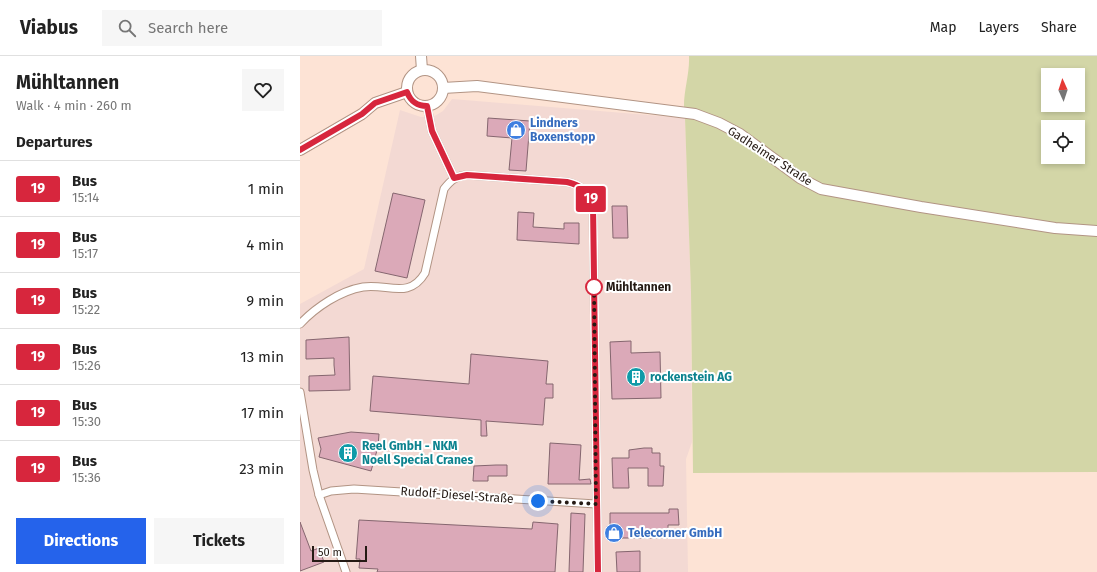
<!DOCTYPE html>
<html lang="en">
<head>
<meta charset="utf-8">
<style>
  :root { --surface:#fff; --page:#f6f6f6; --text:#222; --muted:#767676; --line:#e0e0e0; --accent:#2563eb }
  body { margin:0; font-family:"Fira Sans",sans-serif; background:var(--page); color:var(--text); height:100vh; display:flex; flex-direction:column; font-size:15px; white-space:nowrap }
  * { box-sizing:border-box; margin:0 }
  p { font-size:13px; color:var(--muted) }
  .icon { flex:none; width:22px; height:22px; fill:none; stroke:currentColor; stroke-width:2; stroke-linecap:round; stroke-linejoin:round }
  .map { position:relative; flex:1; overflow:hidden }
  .drawer { display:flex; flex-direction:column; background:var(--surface); width:300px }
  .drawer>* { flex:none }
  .badge { padding:0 8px; border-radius:3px; font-size:14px; line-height:26px }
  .needle { width:26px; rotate:357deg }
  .buttons { position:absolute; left:741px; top:12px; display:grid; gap:8px }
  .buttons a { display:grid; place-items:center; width:44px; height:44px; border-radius:0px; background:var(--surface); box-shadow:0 2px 6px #0003; font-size:20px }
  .scale { position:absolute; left:12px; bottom:10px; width:55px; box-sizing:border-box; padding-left:4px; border:2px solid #251a14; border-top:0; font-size:11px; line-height:14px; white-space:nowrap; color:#251a14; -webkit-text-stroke:3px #fff; paint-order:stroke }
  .you { position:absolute; width:20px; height:20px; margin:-10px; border:3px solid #fff; border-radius:50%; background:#1a73e8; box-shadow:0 0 0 6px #1a73e833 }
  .map>.badge { position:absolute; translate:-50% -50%; box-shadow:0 0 0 2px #fff }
  h2 { padding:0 16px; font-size:15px; line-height:36px }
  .round { display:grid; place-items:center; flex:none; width:42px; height:42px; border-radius:0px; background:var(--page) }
  .overview { display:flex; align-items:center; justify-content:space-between; height:68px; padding:0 16px }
  h1 { font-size:19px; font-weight:700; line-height:30px }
  .button { display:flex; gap:8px; margin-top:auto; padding:8px 16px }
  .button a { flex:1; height:46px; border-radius:0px; background:var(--accent); color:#fff; font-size:16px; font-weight:700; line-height:46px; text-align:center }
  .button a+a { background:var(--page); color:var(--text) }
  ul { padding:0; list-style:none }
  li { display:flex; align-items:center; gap:12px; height:56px; padding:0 16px; border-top:1px solid var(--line) }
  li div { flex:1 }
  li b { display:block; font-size:15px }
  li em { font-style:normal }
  li .badge { min-width:44px; font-weight:700; text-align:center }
  header { display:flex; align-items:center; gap:24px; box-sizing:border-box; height:56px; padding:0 20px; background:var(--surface); border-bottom:1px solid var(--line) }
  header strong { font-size:19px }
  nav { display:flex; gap:22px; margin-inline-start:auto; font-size:14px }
  .search { width:280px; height:36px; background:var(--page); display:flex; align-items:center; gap:10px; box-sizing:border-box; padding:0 14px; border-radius:0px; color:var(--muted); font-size:15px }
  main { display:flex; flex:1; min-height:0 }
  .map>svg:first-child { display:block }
  .industrial { fill:#f3d9d3 }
  .green { fill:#d3d6a7; fill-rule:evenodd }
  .building { fill:#dba9b8; stroke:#85666f }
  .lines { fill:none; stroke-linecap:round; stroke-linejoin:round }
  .street-casing { stroke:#b29484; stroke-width:9 }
  .secondary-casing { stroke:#b29484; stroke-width:12 }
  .street { stroke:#fff; stroke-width:7 }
  .secondary { stroke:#fff; stroke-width:10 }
  .line-casing { stroke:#fff; stroke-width:9 }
  .line { stroke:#d7263d; stroke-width:6 }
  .walk { stroke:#251a14; stroke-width:4; stroke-dasharray:0 7.2 }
  .stop-dot { fill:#fff; stroke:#d7263d; stroke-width:2 }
  .labels { text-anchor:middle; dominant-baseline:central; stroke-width:4; stroke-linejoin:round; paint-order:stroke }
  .shop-label { font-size:12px; font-weight:bold; fill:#366cbe; stroke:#fff; text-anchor:start }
  .street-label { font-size:12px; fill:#251a14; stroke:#fff }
  .stop-label { font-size:12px; font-weight:bold; fill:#251a14; stroke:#fff; text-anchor:start }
  .culture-label { font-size:12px; font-weight:bold; fill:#0d838f; stroke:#fff; text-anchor:start }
</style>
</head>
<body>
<header>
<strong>Viabus</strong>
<div class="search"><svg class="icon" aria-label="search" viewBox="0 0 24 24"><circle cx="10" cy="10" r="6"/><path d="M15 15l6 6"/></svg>Search here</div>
<nav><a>Map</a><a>Layers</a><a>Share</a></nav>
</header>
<main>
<section class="drawer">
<div class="overview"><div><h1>Mühltannen</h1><p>Walk · 4 min · 260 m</p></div><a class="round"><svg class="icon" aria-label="heart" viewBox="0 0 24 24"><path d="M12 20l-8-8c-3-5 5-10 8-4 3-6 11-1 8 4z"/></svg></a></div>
<h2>Departures</h2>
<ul>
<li><span class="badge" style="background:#d7263d;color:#fff">19</span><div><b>Bus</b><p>15:14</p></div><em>1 min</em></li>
<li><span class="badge" style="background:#d7263d;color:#fff">19</span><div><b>Bus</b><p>15:17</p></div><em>4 min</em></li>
<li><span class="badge" style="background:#d7263d;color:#fff">19</span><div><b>Bus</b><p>15:22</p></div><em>9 min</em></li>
<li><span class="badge" style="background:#d7263d;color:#fff">19</span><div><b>Bus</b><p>15:26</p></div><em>13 min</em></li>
<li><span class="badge" style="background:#d7263d;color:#fff">19</span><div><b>Bus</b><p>15:30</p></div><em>17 min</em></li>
<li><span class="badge" style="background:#d7263d;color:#fff">19</span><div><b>Bus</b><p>15:36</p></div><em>23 min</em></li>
</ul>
<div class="button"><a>Directions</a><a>Tickets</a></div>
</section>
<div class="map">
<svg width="797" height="516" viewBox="0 0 797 516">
  <rect width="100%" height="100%" fill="#fde3d5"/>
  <polygon class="industrial" points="152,43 385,62 391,236 392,386 386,403 388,516 0,516 0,248 64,213 100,54 121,61 133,61 143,55"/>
  <path class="green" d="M389 0H797V416L393 417 391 236 385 62C381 41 390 21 389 0ZM748 19H778V49H748ZM748 71H778V101H748Z"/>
  <g class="building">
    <polygon points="188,62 230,65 226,115 209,114 212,82 187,80"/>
    <polygon points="93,137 125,144 107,222 75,215"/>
    <polygon points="312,150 327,150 328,182 313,182"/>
    <polygon points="218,156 234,157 233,171 264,173 264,167 279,167 279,188 217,184"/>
    <polygon points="49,281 50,334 9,335 9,320 35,319 34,309 34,302 6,303 6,284"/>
    <polygon points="331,285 331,297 360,296 361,342 312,343 310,286"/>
    <polygon points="171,298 248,305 246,328 253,328 253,342 245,342 243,369 186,365 187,380 181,380 181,364 70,355 73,320 169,328"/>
    <polygon points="51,376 79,378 78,391 71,415 19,401 21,393 18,382"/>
    <polygon points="250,387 281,389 279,424 290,423 291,428 248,428"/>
    <polygon points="344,392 352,392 352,397 360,397 360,410 364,410 363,430 348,430 348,412 328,412 329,432 313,432 312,402 329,402 329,394"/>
    <polygon points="196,409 207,409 207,420 188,420 188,425 173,425 174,410"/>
    <polygon points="369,453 378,453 379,469 368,469 368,482 310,482 310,457 369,457"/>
    <polygon points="271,457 285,458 283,516 269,516"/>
    <polygon points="59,464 232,473 233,466 258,468 255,516 77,516 78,513 59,512 60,503 56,503"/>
    <polygon points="0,466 11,495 19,492 24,506 0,515"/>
    <polygon points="340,495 340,516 317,516 316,496"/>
  </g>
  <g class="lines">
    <defs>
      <g id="street">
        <polyline points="127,50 132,75 154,122"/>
        <path d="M0 268C16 251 40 235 63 231 87 227 109 244 125 217L144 133C151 124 156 120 167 119L267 126C281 129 287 135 293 148L298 516"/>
        <polyline points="0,336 13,414 19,439 46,516"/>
        <polyline points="19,439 31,435 54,433 296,448"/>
      </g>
      <g id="secondary">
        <polyline points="121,0 122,14"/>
        <circle cx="125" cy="32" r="18"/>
        <polyline points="143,32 177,30 395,58 419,67 440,78 500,122 521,133 621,151 755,172 797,175"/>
        <polyline points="0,94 62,58 75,47 107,36"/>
      </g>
    </defs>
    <use href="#street" class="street-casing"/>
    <use href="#secondary" class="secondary-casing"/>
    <use href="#street" class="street"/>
    <use href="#secondary" class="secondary"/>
  </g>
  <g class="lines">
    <defs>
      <path id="line" d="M0 94 62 58 75 47 107 36C111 46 117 50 127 50L132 75 154 122 167 119 267 126C281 129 287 135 293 148L298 516"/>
    </defs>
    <use href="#line" class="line-casing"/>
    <use href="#line" class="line"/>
    <polyline class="walk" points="238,445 296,448 294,224 294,231"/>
  </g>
  <defs>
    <symbol id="shop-disc" viewBox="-11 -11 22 22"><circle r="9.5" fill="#3f7fe0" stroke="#fff"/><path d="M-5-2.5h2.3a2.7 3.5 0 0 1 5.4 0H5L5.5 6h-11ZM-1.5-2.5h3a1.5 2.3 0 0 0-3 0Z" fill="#fff"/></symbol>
    <symbol id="building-disc" viewBox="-11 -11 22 22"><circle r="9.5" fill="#0f9aa8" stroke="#fff"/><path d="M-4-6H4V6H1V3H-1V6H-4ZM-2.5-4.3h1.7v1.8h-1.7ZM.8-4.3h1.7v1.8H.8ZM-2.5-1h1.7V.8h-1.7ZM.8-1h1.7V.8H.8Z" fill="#fff"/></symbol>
  </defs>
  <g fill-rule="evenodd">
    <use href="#shop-disc" x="205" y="63" width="22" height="22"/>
    <use href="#building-disc" x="325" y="310" width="22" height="22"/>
    <use href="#building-disc" x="37" y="386" width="22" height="22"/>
    <use href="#shop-disc" x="303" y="466" width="22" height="22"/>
  </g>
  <circle class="stop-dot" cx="294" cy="231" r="8"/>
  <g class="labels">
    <g class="shop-label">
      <text x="230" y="67">Lindners<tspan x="230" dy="14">Boxenstopp</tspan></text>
      <text x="328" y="477">Telecorner GmbH</text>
    </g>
    <g class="street-label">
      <text transform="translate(470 100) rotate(33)">Gadheimer Straße</text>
      <text transform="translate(157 439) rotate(4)">Rudolf-Diesel-Straße</text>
    </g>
    <g class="stop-label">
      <text x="306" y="231">Mühltannen</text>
    </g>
    <g class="culture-label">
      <text x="350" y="321">rockenstein AG</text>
      <text x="62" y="390">Reel GmbH - NKM<tspan x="62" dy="14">Noell Special Cranes</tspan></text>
    </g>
  </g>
</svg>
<div class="buttons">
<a><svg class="needle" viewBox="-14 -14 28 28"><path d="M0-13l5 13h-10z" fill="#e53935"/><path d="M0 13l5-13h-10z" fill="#767676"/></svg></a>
<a><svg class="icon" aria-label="locate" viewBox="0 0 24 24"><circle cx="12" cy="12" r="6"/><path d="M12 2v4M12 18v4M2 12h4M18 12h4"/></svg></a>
</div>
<div class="scale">50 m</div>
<div class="you" style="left:238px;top:445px"></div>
<b class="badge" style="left:291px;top:143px;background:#d7263d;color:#fff">19</b>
</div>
</main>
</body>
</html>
